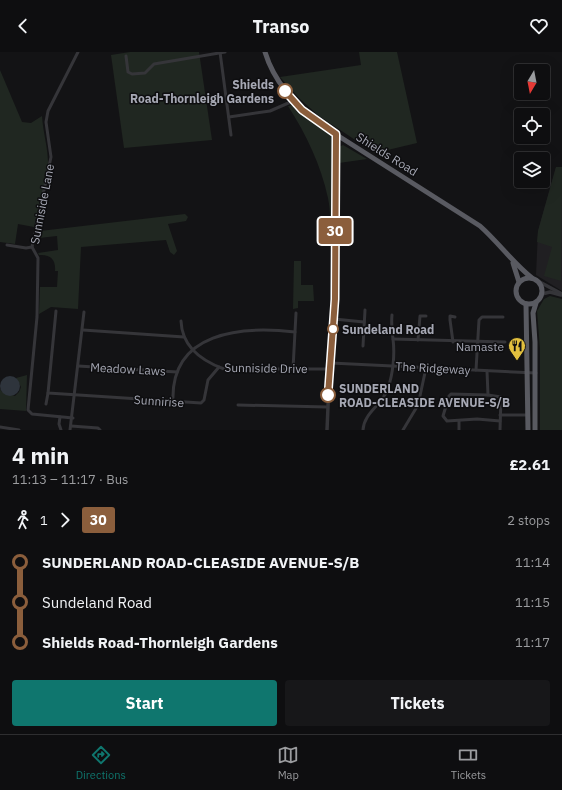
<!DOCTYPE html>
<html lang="en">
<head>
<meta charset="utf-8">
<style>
  :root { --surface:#0e0e10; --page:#171719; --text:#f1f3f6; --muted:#9b9c9f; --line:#2e2e30; --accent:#0f766e }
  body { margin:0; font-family:"IBM Plex Sans",sans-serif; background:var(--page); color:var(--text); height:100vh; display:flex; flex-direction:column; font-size:15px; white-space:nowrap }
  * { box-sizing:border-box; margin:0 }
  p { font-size:13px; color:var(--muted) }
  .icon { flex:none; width:22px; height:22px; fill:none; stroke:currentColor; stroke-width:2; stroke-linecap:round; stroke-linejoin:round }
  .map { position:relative; height:378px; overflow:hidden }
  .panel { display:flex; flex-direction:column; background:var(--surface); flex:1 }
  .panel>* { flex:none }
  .badge { padding:0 8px; border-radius:3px; font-size:14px; line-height:26px }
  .needle { width:26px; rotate:190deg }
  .tools { position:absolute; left:514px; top:12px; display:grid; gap:8px }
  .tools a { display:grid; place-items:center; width:36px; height:36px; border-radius:4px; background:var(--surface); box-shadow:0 4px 16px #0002,0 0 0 1px var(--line); font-size:20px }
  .map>.badge { position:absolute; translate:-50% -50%; box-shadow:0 0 0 2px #fff }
  .legs { display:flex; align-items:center; gap:6px; height:44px; padding:0 12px; font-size:13px }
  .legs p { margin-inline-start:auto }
  .head { display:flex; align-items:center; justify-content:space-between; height:68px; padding:0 12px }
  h1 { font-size:22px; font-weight:700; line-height:30px }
  .button { display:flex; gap:8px; margin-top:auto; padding:8px 12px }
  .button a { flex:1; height:46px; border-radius:4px; background:var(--accent); color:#fff; font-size:16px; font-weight:700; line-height:46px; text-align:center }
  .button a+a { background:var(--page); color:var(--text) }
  ul { padding:0 12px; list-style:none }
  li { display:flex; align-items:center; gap:14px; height:40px; font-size:15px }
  li i { display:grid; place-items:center; width:6px; height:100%; margin:0 5px; background:currentColor }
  li i::after { content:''; width:10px; height:10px; margin:-5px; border:3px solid; border-radius:50%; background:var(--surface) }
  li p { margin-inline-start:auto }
  li:first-child i { background:linear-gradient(#0000 50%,currentColor 0) }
  li:last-child i { background:linear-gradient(currentColor 50%,#0000 0) }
  header { display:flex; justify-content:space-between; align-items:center; height:52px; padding:0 12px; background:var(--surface); font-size:18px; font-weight:700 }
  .dock { display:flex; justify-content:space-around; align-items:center; height:56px; border-top:1px solid var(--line); background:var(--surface); font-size:11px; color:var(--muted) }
  .dock a { display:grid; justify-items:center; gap:2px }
  .dock .active { color:var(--accent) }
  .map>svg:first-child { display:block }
  .built { fill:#201f22 }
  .green { fill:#202721 }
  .water { fill:#2e343c }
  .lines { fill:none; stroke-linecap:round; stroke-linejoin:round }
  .minor { stroke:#353539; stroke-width:3 }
  .tertiary { stroke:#353539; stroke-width:3.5 }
  .trunk { stroke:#595a61; stroke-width:5 }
  .line-1-casing { stroke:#fff; stroke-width:9 }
  .line-1 { stroke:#8b5e3c; stroke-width:6 }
  .stop-1-dot { fill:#fff; stroke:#8b5e3c; stroke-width:2 }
  .labels { text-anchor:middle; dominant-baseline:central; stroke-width:3; stroke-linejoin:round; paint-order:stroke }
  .stop-label { font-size:12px; font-weight:bold; fill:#a6a8b4; stroke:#0e0e10; text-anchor:start }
  .street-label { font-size:12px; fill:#a6a8b4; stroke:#0e0e10 }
  .poi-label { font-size:12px; fill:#a6a8b4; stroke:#0e0e10; text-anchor:end }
</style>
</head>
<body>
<header><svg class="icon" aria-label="back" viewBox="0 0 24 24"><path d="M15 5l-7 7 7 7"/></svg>Transo<svg class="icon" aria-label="heart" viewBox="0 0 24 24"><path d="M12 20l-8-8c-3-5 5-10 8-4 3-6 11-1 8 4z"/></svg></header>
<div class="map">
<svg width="562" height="378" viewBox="0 0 562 378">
  <rect width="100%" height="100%" fill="#131315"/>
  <polygon class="built" points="556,115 562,115 562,239 536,223 538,179"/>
  <g class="green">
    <polygon points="130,0 199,0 212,88 124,96 111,3"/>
    <polygon points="359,0 397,0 417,91 375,101 319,64 300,47 280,25 361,13"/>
    <path d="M0 18 22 70 31 71 42 64C43 80 48 96 48 111 47 129 38 156 34 175L18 172 15 192 0 190Z"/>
    <path d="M293 53 332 85 333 149 331 192C330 177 331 160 328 146 321 113 306 82 288 54Z"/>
    <polygon points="343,93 367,107 339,111 339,95"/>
    <polygon points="556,115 562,115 561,229 544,224 552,195 537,190 538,179"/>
    <path d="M185 162 188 165 186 169 168 172 177 199 174 203 170 200 166 188 81 195 78 257 51 255 39 262 40 235H57L58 219H55C56 208 51 202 39 203L38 201 58 198 57 184 39 186 40 179Z"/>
    <polygon points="294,209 301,209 301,233 313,233 314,249 298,249 298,256 293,257"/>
    <polygon points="550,244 562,247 562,378 540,378 540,297 537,259 544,247"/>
    <polygon points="27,323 26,359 0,357 0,336 1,339 15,344 19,340 21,335 16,326"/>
  </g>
  <circle class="water" cx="10" cy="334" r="10"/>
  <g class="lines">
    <g class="minor">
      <polyline points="220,0 231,83"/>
      <polyline points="126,4 128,20 132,22 145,21 154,12 225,0"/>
      <polyline points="229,65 270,59 293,49"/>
      <polyline points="7,193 26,196 32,195"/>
      <polyline points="56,259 48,341 201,351 204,348 208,328 219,315"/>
      <polyline points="334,267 364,270"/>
      <path d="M181 269C182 295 202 309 224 317H330"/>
      <polyline points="83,278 184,285"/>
      <polyline points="393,287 505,290"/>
      <polyline points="418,288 420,264 426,264"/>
      <polyline points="453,290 450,268 450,264 455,265"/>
      <polyline points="363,294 365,258"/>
      <polyline points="331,311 536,321"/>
      <polyline points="78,314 177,320"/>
      <polyline points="293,317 296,261"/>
      <polyline points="476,318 479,268 482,265 503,265"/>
      <polyline points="487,319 488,343 501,345 500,378"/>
      <polyline points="488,343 451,342 449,344 443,364 447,369 477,367 500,369"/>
      <path d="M173 350C170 279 242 274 295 280"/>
      <polyline points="46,352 48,341"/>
      <polyline points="238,353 327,355"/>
      <polyline points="500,363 528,363"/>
      <polyline points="60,365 59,372 61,378"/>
      <polyline points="73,366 32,362 28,358 37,265 38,206 32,195 51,105 46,70 48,59 78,0"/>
      <polyline points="71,374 98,376 100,378"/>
      <polyline points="0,375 19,378"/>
      <polyline points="70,378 84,260"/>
      <path d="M363 378C364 360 383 353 388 336 393 322 395 302 393 287 392 278 391 272 392 263"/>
      <polyline points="403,378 418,353 426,316"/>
      <polyline points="459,378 459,369"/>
    </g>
    <g class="tertiary">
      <polyline points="536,228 562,242"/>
      <polyline points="542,242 550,240 561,243"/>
      <polyline points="327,378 329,331 335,247 336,83"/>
    </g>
    <g class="trunk">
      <path d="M265 0C274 30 295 52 318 71L480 174C499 191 513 211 532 226"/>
      <polyline points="513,211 519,230"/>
      <circle cx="529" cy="239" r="13"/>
      <polyline points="526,252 528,378"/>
      <polyline points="535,378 535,290 533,261 536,251"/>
    </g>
  </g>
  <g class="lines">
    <defs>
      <polyline id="line-1" points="285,39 302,58 336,82 335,247 328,343"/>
    </defs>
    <use href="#line-1" class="line-1-casing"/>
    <use href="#line-1" class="line-1"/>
  </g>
  <defs>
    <symbol id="restaurant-pin" viewBox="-11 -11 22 30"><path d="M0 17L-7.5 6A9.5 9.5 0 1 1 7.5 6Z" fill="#e2c03e" stroke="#0e0e10"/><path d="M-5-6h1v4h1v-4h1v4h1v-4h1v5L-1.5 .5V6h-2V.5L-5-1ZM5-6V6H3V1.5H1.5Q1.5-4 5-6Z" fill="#111"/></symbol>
  </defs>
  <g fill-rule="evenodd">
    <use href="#restaurant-pin" x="507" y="284" width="20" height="27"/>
  </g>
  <g class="stop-1-dot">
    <circle cx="285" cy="39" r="7"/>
    <circle cx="333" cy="277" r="5"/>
    <circle cx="328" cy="343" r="7"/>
  </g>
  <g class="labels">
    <g class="stop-label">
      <text x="274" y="32" text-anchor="end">Shields<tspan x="274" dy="14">Road-Thornleigh Gardens</tspan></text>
      <text x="342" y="277">Sundeland Road</text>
      <text x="339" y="336">SUNDERLAND<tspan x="339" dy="14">ROAD-CLEASIDE AVENUE-S/B</tspan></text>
    </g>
    <g class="street-label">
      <text transform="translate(387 102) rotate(32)">Shields Road</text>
      <text transform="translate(42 152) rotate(-79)">Sunniside Lane</text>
      <text transform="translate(266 316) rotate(1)">Sunniside Drive</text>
      <text transform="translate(433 316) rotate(3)">The Ridgeway</text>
      <text transform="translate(128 317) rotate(3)">Meadow Laws</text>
      <text transform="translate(159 349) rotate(4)">Sunnirise</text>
    </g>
    <g class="poi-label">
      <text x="504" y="294">Namaste</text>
    </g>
  </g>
</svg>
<div class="tools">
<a><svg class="needle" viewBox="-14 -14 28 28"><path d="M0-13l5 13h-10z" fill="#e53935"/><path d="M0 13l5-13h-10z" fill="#9b9c9f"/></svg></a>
<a><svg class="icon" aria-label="locate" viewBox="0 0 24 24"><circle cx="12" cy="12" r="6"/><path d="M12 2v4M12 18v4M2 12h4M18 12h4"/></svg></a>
<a><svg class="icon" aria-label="layers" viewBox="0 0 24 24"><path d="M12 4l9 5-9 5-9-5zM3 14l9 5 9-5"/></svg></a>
</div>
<b class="badge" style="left:335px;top:179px;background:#8b5e3c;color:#fff">30</b>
</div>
<section class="panel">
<div class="head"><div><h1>4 min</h1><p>11:13 – 11:17 · Bus</p></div><b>£2.61</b></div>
<div class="legs"><svg class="icon" aria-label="walk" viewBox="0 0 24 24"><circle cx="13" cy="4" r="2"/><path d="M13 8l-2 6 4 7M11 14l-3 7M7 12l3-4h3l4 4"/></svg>1<svg class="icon" aria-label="forward" viewBox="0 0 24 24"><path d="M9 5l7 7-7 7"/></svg><b class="badge" style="background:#8b5e3c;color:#fff">30</b><p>2 stops</p></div>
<ul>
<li><i style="color:#8b5e3c"></i><b>SUNDERLAND ROAD-CLEASIDE AVENUE-S/B</b><p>11:14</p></li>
<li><i style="color:#8b5e3c"></i><span>Sundeland Road</span><p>11:15</p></li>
<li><i style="color:#8b5e3c"></i><b>Shields Road-Thornleigh Gardens</b><p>11:17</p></li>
</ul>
<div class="button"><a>Start</a><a>Tickets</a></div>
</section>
<nav class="dock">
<a class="active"><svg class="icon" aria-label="directions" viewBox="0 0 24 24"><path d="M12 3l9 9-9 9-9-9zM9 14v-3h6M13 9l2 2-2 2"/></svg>Directions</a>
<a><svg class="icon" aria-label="map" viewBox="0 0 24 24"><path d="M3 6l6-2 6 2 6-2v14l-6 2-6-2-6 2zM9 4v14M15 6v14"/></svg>Map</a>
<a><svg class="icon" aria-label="tickets" viewBox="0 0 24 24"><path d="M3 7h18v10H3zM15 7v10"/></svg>Tickets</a>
</nav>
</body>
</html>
